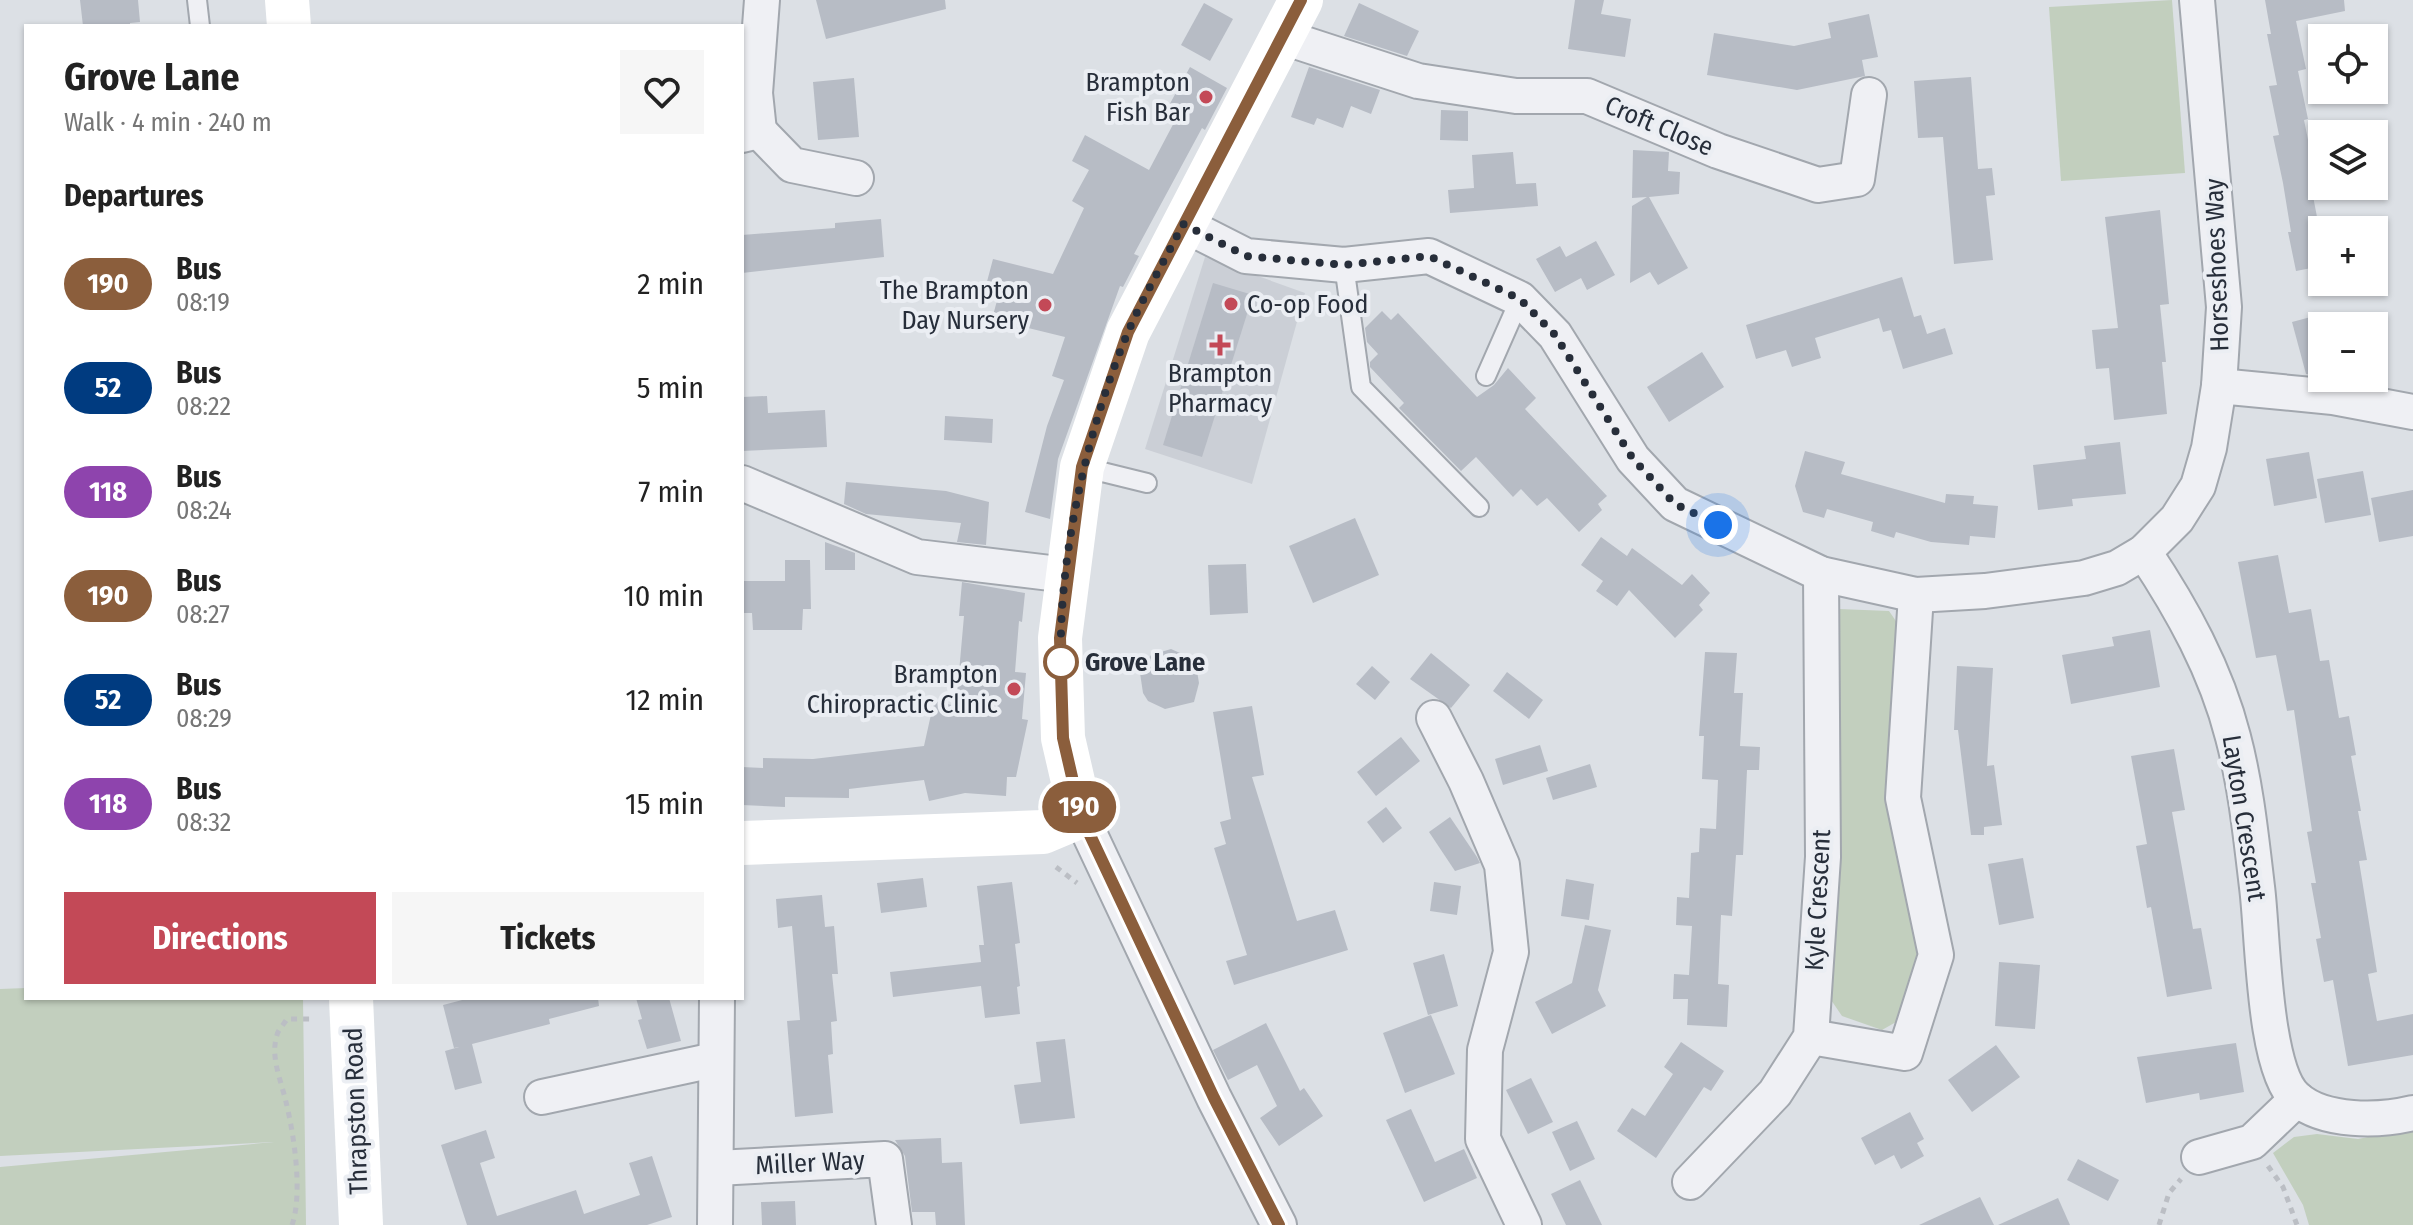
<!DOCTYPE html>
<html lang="en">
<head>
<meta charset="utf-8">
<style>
  :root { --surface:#fff; --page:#f6f6f6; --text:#222; --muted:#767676; --accent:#c34957 }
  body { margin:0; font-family:"Fira Sans Condensed",sans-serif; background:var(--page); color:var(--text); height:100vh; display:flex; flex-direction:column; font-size:30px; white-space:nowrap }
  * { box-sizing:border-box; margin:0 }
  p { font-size:26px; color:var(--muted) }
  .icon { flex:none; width:44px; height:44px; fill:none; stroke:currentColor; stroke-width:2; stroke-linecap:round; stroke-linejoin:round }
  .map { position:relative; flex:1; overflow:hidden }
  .panel { position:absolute; left:24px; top:24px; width:720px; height:976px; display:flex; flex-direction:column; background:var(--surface); border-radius:0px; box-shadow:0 2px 6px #0004 }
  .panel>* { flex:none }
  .badge { padding:0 16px; border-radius:26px; font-size:28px; line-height:52px }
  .controls { position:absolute; left:2308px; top:24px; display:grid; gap:16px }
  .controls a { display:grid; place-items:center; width:80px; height:80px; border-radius:0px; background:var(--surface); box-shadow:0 2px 6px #0004; font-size:40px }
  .you { position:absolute; width:40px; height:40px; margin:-20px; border:6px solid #fff; border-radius:50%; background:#1a73e8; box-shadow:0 0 0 12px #1a73e833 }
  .map>.badge { position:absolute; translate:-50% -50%; box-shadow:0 0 0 4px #fff }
  h2 { padding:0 40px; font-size:30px; line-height:72px }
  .round { display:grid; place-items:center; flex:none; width:84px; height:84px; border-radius:0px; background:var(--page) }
  .headline { display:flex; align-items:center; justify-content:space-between; height:136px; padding:0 40px }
  h1 { font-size:38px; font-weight:700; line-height:60px }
  .action { display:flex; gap:16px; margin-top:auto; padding:16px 40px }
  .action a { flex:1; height:92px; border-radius:0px; background:var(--accent); color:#fff; font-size:32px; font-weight:700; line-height:92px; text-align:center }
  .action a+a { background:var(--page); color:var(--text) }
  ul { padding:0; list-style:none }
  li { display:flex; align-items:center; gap:24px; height:104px; padding:0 40px }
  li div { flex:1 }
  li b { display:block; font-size:30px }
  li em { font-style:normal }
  li .badge { min-width:88px; font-weight:700; text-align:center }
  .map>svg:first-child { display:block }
  .built { fill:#cbcfd6 }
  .green { fill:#c2cfbe }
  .building { fill:#b7bcc5 }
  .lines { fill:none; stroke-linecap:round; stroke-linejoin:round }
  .lane-casing { stroke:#a2a7ae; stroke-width:22 }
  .street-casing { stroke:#a2a7ae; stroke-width:38 }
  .path { stroke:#bbbec4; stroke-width:5; stroke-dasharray:6 6; stroke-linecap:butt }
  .lane { stroke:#eff0f4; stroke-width:18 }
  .street { stroke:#eff0f4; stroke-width:34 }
  .secondary { stroke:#fff; stroke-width:44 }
  .line-casing { stroke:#fff; stroke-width:18 }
  .line { stroke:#8b5e3c; stroke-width:12 }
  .walk { stroke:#272e3a; stroke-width:8; stroke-dasharray:0 14.4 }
  .poi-dot { fill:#c34957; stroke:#ebeef3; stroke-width:3 }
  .stop-dot { fill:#fff; stroke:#8b5e3c; stroke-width:4 }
  .labels { text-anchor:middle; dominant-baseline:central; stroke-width:8; stroke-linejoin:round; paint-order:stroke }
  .poi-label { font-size:26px; fill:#272e3a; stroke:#ebeef3; text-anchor:end }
  .street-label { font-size:26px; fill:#272e3a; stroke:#ebeef3 }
  .stop-label { font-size:26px; font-weight:bold; fill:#272e3a; stroke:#ebeef3; text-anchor:start }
</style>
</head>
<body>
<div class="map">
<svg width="2413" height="1225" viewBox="0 0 2413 1225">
  <rect width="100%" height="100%" fill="#dce0e5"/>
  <polygon class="built" points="1205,257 1305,293 1252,484 1145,449"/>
  <g class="green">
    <polygon points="2172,0 2185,173 2061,181 2049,7"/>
    <polygon points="1839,609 1889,611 1902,630 1919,958 1903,1018 1882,1030 1842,1016 1827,994 1828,618"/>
    <polygon points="26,988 26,998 303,998 306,1225 0,1225 0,1167 274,1142 0,1156 0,989"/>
    <polygon points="2413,1128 2413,1225 2309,1225 2303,1205 2273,1153 2294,1137 2317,1134 2358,1139"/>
  </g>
  <g class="building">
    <polygon points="80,0 138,0 140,22 130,23 130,26 83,26"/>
    <polygon points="816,0 945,0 946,9 826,39"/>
    <polygon points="1575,0 1604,0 1601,14 1631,19 1625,57 1568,49"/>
    <polygon points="2265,0 2344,0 2345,11 2296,21 2306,69 2298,71 2308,119 2304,120 2314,169 2308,170 2322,243 2322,266 2296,271 2288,232 2291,232 2283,183 2273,136 2279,135 2269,86 2277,85 2267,34 2271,34"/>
    <polygon points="1204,3 1233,19 1210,61 1181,45"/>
    <polygon points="1359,3 1419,31 1407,56 1344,36"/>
    <polygon points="1869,14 1878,57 1862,60 1865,76 1797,90 1707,75 1714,33 1794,46 1831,38 1828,23"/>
    <polygon points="1190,67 1227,88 1205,130 1202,128 1134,254 1139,256 1123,287 1120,286 1058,459 1050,519 1025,512 1047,426 1064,380 1052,376 1065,337 992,319 998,297 984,293 993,259 1053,274 1084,208 1072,201 1089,170 1072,161 1085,135 1149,170 1178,115 1167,109"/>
    <polygon points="1309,67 1380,90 1371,114 1351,106 1343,128 1317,118 1314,125 1291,117"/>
    <polygon points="1971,77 1978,169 1992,168 1995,195 1986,196 1993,260 1954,264 1943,137 1918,138 1914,81"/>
    <polygon points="854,78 859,137 818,140 813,82"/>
    <polygon points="1441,110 1468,111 1468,141 1440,140"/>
    <polygon points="1633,150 1669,152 1668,171 1680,172 1679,194 1649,197 1688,268 1658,285 1650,272 1630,283 1632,206 1647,197 1632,198"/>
    <polygon points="1513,152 1516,184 1536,183 1538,206 1450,213 1448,190 1474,188 1472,155"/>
    <polygon points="2160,210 2169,304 2160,305 2166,362 2162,362 2167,414 2114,420 2109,368 2096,369 2092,330 2118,328 2105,217"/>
    <polygon points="881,219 884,257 742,273 742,235 835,228 835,223"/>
    <polygon points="1596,241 1615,275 1587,290 1581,278 1555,292 1536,259 1560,246 1566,257"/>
    <polygon points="1902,277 1914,317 1921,315 1927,334 1945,328 1953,354 1903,369 1891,330 1883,332 1879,318 1815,338 1821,358 1792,367 1786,350 1756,359 1746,325"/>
    <polygon points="1213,283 1253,295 1202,457 1163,445"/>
    <polygon points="1382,311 1391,320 1398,313 1477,397 1494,385 1508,368 1536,398 1525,409 1607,496 1598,504 1602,510 1579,532 1547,498 1537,506 1521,489 1513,497 1476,457 1461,471 1399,408 1404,403 1370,367 1370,362 1378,354 1367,342 1365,328"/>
    <polygon points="2322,314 2322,376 2306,374 2292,322"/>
    <polygon points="1702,352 1724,387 1669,422 1647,387"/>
    <polygon points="767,396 768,413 825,410 827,447 742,451 742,397"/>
    <polygon points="945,416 993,419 992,443 944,440"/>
    <polygon points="2120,442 2126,494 2072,499 2073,506 2038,510 2033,465 2086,459 2084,446"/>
    <polygon points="1805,451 1845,462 1841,474 1945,503 1946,494 1974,496 1973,504 1998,506 1995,538 1970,536 1969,545 1931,542 1896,532 1894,538 1871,531 1873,522 1827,509 1824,518 1803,512 1795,486"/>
    <polygon points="2309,452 2317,498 2274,506 2266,459"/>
    <polygon points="2363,471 2371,515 2325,523 2317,479"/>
    <polygon points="846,482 946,491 989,502 986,545 957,542 961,523 866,514 844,504"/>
    <polygon points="2413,490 2413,536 2379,542 2371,498"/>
    <polygon points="1355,518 1379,575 1313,603 1289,546"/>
    <polygon points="1601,537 1627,556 1632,548 1682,585 1692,574 1710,593 1699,605 1703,610 1675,638 1629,590 1617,606 1596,591 1603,581 1581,565"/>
    <polygon points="825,542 855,553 855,570 825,570"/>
    <polygon points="2278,555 2289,613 2311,609 2320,661 2329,660 2339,718 2349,716 2356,755 2351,756 2361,811 2358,811 2367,860 2359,861 2377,972 2368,974 2377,1021 2413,1014 2413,1055 2348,1066 2333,980 2324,982 2316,939 2321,938 2311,883 2316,883 2307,832 2312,831 2294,710 2287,711 2276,655 2256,658 2238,562"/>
    <polygon points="785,560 810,560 811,609 803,609 802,630 753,630 752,613 742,613 742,581 785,581"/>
    <polygon points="1246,564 1248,613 1210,615 1208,565"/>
    <polygon points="962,582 1025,593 1022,622 1019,621 1015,672 1026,673 1022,719 1028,720 1016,777 1007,777 1006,796 965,793 929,801 924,780 849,789 849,798 785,797 785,807 742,805 742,767 763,768 763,758 813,759 924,746 934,701 956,706 964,616 959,616"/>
    <polygon points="2150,630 2160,687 2071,704 2062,655 2114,646 2112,637"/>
    <polygon points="1171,649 1189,657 1196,665 1199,683 1194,702 1165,709 1148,701 1143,693 1140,673 1151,655"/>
    <polygon points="1705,652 1737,653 1734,693 1743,693 1740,746 1760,747 1759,770 1747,770 1743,855 1736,855 1732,916 1721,915 1718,984 1729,985 1727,1027 1687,1025 1688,999 1673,999 1674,974 1689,975 1692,926 1676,925 1677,897 1689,898 1691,853 1699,852 1700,828 1716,829 1718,780 1702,779 1704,736 1699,736"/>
    <polygon points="1431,653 1470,685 1451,708 1410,679"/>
    <polygon points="1372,666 1390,682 1375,700 1356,684"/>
    <polygon points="1957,666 1993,668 1987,766 1994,765 2002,825 1984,827 1984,835 1971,835 1958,730 1954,730"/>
    <polygon points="1507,672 1543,700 1529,719 1493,691"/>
    <polygon points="1252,706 1264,775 1252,777 1297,921 1335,910 1348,950 1234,985 1226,961 1247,955 1214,848 1226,844 1220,822 1231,819 1213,712"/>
    <polygon points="1401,737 1420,761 1376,796 1357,772"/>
    <polygon points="1540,745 1548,771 1503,785 1495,759"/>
    <polygon points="2174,749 2185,810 2172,812 2193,929 2201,928 2212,989 2167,997 2151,907 2147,908 2136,846 2147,844 2131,756"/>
    <polygon points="1590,764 1597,787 1553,800 1546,778"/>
    <polygon points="1386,807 1402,828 1383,843 1367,822"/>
    <polygon points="1450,817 1477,857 1480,863 1455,871 1429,832"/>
    <polygon points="2023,858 2034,918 1999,925 1988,864"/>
    <polygon points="923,878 927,907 881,913 877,883"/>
    <polygon points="1566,879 1594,884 1589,920 1561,916"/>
    <polygon points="1012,882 1020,943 1015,944 1020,986 1017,987 1020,1014 985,1018 981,986 893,997 890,972 981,962 979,945 984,945 977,886"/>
    <polygon points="1434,882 1461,886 1457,915 1430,911"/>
    <polygon points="822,895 825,927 834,926 838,974 832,974 837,1021 831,1022 833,1054 828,1055 833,1113 795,1117 787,1021 800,1020 792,926 778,928 776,899"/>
    <polygon points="1585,925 1611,930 1598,990 1606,1006 1552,1034 1535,1002 1572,983"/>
    <polygon points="1444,954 1458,1006 1428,1015 1413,963"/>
    <polygon points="1999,962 2040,965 2035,1029 1995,1026"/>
    <polygon points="470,998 598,998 599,1006 549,1019 550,1024 472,1044 482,1083 455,1090 445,1051 459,1047 454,1048 443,1005"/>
    <polygon points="636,998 669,998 681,1041 647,1049 638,1020 642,1019"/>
    <polygon points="1431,1015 1455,1074 1405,1093 1383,1033"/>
    <polygon points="1266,1023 1300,1091 1304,1088 1323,1116 1279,1146 1260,1118 1277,1106 1257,1065 1228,1080 1213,1050"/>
    <polygon points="1065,1039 1075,1118 1020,1124 1014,1085 1041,1082 1036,1042"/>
    <polygon points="1681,1042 1724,1071 1711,1091 1704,1087 1656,1158 1617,1131 1632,1108 1645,1116 1673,1074 1664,1067"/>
    <polygon points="2236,1043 2244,1092 2200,1100 2199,1093 2146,1103 2137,1057"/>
    <polygon points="1996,1045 2020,1077 1972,1112 1948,1080"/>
    <polygon points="1531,1078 1553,1122 1528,1134 1506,1090"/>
    <polygon points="1411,1109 1435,1162 1464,1149 1477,1178 1424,1202 1386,1120"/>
    <polygon points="1910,1112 1924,1139 1917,1143 1924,1156 1901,1169 1894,1155 1875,1165 1861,1138"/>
    <polygon points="1577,1121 1595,1159 1570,1171 1552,1132"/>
    <polygon points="486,1130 495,1158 480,1163 497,1216 576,1190 584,1214 640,1195 629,1163 652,1156 672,1217 647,1225 467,1225 441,1145"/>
    <polygon points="941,1138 942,1163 962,1162 965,1225 936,1225 935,1212 912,1212 905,1156 895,1140"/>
    <polygon points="2078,1159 2119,1180 2108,1201 2067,1180"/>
    <polygon points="1580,1180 1602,1225 1566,1225 1551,1194"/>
    <polygon points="1980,1197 1994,1225 1919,1225"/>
    <polygon points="2058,1198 2070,1225 1998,1225"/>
    <polygon points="795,1201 796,1225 762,1225 761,1202"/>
  </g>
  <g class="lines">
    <defs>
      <g id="lane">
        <polyline points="197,0 200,26"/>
        <polyline points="1344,265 1361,387 1479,507"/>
        <polyline points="1486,376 1520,299"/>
        <polyline points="1082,467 1147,483"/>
      </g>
      <g id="street">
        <polyline points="1283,37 1418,81 1516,96 1587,96 1718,151 1818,185 1857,179 1869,95"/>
        <polyline points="759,131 792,165 856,178"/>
        <polyline points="742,135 759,131 755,93 762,0"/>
        <polyline points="1183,224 1246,256 1344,265 1429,256 1520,299 1555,335 1633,459 1675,504 1821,574 1916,595 1985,591 2084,578 2117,568 2144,552 2177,519 2198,486 2209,448 2219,386 2224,307 2197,0"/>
        <polyline points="2219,386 2333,397 2413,412"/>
        <polyline points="742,483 917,557 1067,575"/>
        <path d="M2144 552C2182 609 2216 670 2233 737 2246 786 2251 837 2257 887 2263 932 2263 1069 2296 1098 2324 1123 2380 1121 2413 1113"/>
        <polyline points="1434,718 1466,781 1502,865 1511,952 1485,1050 1483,1139 1524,1225"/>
        <polyline points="1081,816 1214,1098 1279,1225"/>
        <polyline points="1811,1037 1905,1053 1936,955 1903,798 1916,595"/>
        <polyline points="542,1097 714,1060"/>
        <polyline points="2199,1157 2252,1142 2297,1099"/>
        <polyline points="717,1168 885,1159 894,1225"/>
        <polyline points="1690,1182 1775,1093 1811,1037 1823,857 1821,574"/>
        <polyline points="715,1225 717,998"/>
      </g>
    </defs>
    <use href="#lane" class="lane-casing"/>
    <use href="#street" class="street-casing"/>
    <g class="path">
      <polyline points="1056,867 1077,883"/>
      <polyline points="2268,1166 2283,1187 2297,1225"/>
      <path d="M292 1225C303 1194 294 1134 286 1102 281 1080 270 1057 277 1035 278 1030 284 1024 287 1019H315"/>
      <polyline points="2159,1225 2169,1193 2181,1179"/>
    </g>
    <use href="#lane" class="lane"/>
    <use href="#street" class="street"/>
    <g class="secondary">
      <polyline points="287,0 289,26"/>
      <polyline points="742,843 1043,832 1081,816 1063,738 1060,638 1082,467 1128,332 1301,0"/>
      <polyline points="351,998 361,1225"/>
    </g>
  </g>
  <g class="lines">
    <defs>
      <polyline id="line" points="1279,1225 1214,1098 1081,816 1063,738 1060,638 1082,467 1128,332 1301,0"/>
    </defs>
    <use href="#line" class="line-casing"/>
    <use href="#line" class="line"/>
    <path class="walk" d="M1061 662C1058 560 1087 429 1128 332 1144 295 1165 260 1183 224L1246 256 1344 265 1429 256 1520 299 1555 335 1633 459 1675 504 1718 525"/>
  </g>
  <g class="poi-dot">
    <circle cx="1206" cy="97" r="8"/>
    <circle cx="1231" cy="304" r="8"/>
    <circle cx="1045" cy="305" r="8"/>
    <path d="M1216 333h8v8h8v8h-8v8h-8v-8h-8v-8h8z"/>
    <circle cx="1014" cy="689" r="8"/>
  </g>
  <circle class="stop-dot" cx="1061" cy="662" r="16"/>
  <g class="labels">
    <g class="poi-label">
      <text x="1190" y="82">Brampton<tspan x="1190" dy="30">Fish Bar</tspan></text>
      <text x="1029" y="290">The Brampton<tspan x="1029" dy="30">Day Nursery</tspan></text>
      <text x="1247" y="304" text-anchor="start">Co-op Food</text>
      <text x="1220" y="373" text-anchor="middle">Brampton<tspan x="1220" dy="30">Pharmacy</tspan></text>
      <text x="998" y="674">Brampton<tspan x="998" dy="30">Chiropractic Clinic</tspan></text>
    </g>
    <g class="street-label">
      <text transform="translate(1659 126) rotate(23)">Croft Close</text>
      <text transform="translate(2217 265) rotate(-92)">Horseshoes Way</text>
      <text transform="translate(2244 818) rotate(81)">Layton Crescent</text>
      <text transform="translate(1818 900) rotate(-87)">Kyle Crescent</text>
      <text transform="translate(356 1111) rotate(-92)">Thrapston Road</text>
      <text transform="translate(810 1163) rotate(-3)">Miller Way</text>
    </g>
    <g class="stop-label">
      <text x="1085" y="662">Grove Lane</text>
    </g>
  </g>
</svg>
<div class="controls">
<a><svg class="icon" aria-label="locate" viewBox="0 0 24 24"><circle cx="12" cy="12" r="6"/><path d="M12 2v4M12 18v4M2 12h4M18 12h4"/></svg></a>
<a><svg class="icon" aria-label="layers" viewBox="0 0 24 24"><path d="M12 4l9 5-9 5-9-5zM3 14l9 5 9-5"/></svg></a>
<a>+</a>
<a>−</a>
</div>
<div class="you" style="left:1718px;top:525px"></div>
<b class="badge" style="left:1079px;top:807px;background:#8b5e3c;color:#fff">190</b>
<section class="panel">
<div class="headline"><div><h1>Grove Lane</h1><p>Walk · 4 min · 240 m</p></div><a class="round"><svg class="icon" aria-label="heart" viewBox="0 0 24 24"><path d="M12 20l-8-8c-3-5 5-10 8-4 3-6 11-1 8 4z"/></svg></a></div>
<h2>Departures</h2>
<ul>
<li><span class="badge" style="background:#8b5e3c;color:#fff">190</span><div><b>Bus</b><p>08:19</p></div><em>2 min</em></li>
<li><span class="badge" style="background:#003b80;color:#fff">52</span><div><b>Bus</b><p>08:22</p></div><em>5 min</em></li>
<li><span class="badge" style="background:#8e44ad;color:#fff">118</span><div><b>Bus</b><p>08:24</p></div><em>7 min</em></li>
<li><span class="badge" style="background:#8b5e3c;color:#fff">190</span><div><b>Bus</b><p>08:27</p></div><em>10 min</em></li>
<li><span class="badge" style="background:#003b80;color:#fff">52</span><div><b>Bus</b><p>08:29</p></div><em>12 min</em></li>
<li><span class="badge" style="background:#8e44ad;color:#fff">118</span><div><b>Bus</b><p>08:32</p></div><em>15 min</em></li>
</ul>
<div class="action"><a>Directions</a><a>Tickets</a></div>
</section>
</div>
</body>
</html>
